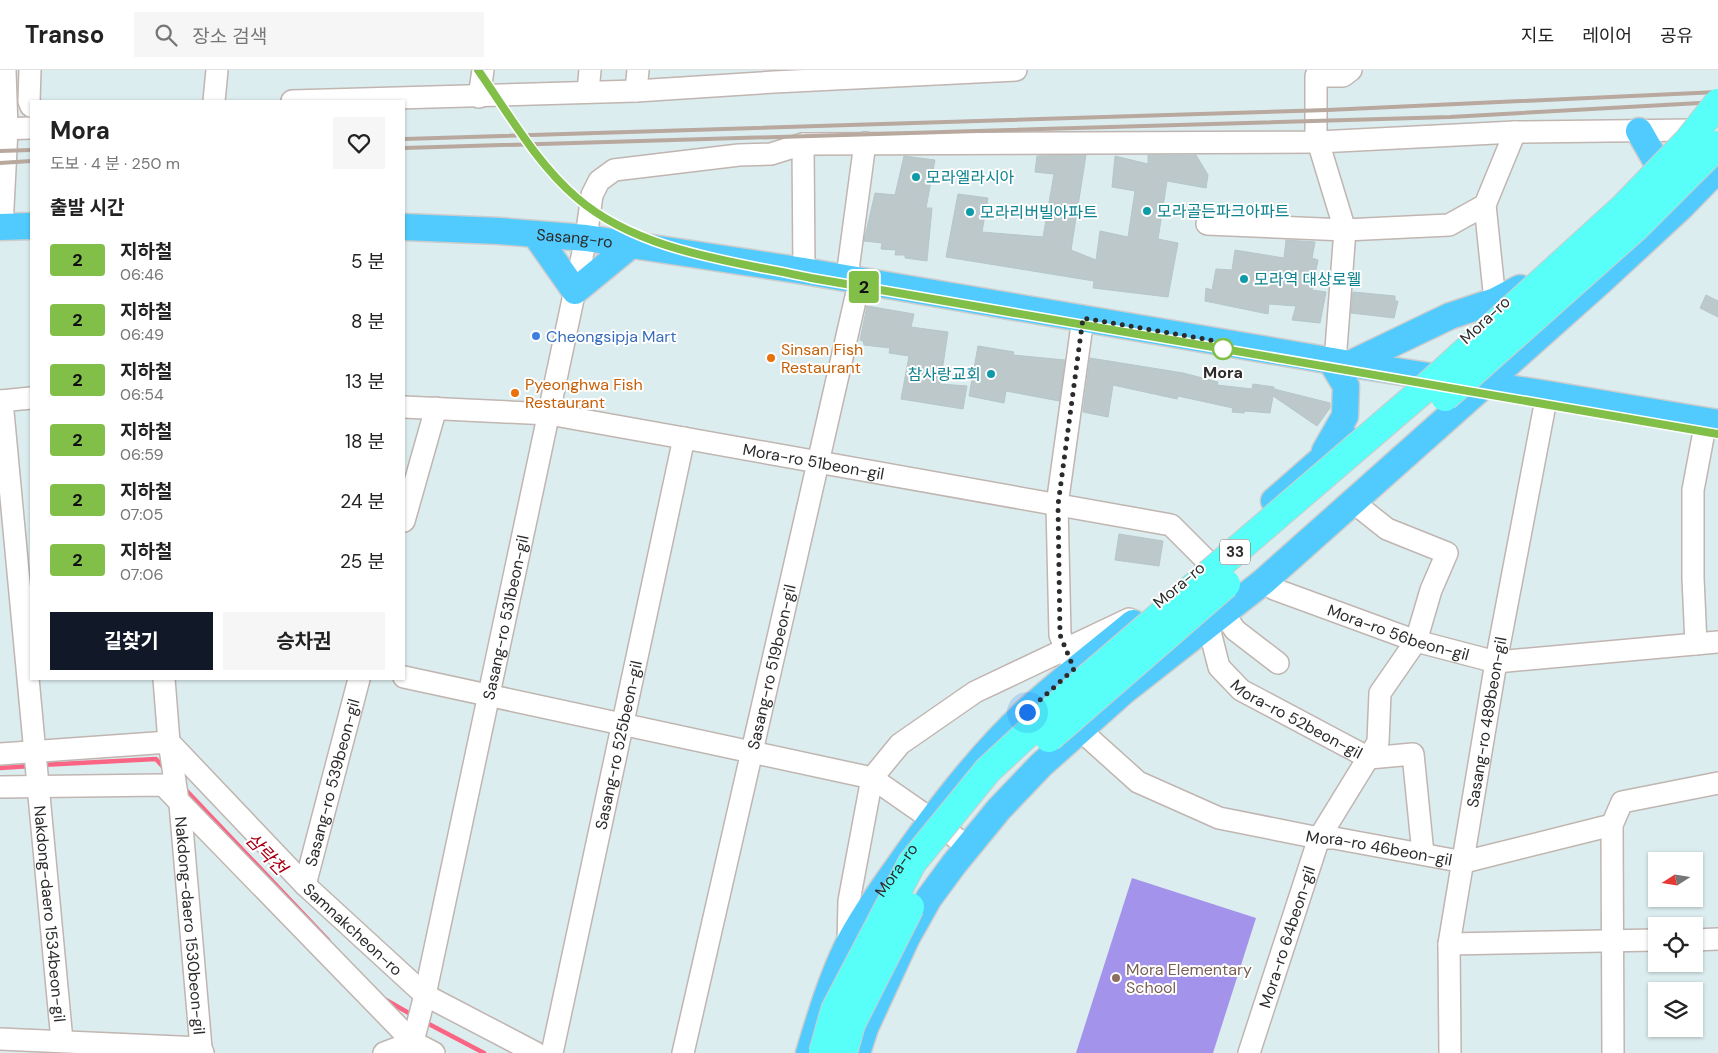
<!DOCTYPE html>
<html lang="ko">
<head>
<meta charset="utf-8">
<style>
  :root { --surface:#fff; --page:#f6f6f6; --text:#222; --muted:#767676; --line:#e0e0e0; --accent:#111827 }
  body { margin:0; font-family:"DM Sans","Noto Sans KR",sans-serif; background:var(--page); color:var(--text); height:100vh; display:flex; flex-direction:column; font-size:19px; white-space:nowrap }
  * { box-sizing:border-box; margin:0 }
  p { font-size:16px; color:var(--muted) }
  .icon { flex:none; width:28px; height:28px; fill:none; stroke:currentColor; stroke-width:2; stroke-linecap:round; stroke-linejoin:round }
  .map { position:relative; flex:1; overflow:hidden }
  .details { position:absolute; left:30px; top:30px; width:375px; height:580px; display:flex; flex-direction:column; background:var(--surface); border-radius:0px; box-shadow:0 1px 4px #0004 }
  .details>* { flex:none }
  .badge { padding:0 10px; border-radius:4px; font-size:18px; line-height:32px }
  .needle { width:32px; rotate:258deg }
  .controls { position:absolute; left:1648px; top:782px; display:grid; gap:10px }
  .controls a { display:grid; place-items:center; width:55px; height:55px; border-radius:0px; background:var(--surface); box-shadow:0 1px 4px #0004; font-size:25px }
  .you { position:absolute; width:25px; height:25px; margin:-12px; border:4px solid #fff; border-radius:50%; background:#1a73e8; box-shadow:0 0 0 8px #1a73e833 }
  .map>.badge { position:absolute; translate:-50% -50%; box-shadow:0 0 0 2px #fff }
  h2 { padding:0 20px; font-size:19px; line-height:45px }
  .round { display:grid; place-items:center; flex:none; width:52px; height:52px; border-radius:0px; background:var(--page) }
  .head { display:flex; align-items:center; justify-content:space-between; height:85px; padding:0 20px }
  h1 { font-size:24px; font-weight:700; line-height:38px }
  .action { display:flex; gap:10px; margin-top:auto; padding:10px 20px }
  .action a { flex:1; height:58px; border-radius:0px; background:var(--accent); color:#fff; font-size:20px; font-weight:700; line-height:58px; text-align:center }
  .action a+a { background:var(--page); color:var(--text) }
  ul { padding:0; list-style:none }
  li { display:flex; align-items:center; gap:15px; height:60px; padding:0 20px }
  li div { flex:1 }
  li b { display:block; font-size:19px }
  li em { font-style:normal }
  li .badge { min-width:55px; font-weight:700; text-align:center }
  header { display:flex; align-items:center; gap:30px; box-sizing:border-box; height:70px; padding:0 25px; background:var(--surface); border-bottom:1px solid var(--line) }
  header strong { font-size:24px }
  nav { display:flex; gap:28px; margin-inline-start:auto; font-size:18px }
  .search { width:350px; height:45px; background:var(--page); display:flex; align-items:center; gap:12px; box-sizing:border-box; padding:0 18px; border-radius:0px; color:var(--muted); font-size:19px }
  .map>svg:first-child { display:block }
  .green { fill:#a493ea }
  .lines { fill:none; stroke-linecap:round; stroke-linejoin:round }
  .stream { stroke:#fb6584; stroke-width:4.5 }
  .building { fill:#bcc8ca; stroke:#b5c7ca }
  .minor-casing { stroke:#c0b5b0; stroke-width:24 }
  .major-casing { stroke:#ccc; stroke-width:29 }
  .minor { stroke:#fff; stroke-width:21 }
  .major { stroke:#51cbfe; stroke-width:26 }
  .rail { stroke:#b8a89e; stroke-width:4 }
  .highway-bridge-casing { stroke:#ccc; stroke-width:30; stroke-linecap:butt }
  .highway-bridge { stroke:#57fff8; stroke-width:28 }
  .line-casing { stroke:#fff; stroke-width:11 }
  .line { stroke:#81bf48; stroke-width:8 }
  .walk { stroke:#2b2b2b; stroke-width:5; stroke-dasharray:0 9 }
  .culture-dot { fill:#0f9aa8; stroke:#fff; stroke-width:2 }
  .shop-dot { fill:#3f7fe0; stroke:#fff; stroke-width:2 }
  .stop-dot { fill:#fff; stroke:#81bf48; stroke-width:2.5 }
  .food-dot { fill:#e8710a; stroke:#fff; stroke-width:2 }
  .education-dot { fill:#8d6e63; stroke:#fff; stroke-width:2 }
  .labels { text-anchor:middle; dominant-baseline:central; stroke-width:4; stroke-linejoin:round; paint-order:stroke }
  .shield { fill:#fff; stroke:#6b6b6b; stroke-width:1 }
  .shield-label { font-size:15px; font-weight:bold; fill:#2b2b2b }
  .culture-label { font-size:16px; fill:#0d838f; stroke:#fff; text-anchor:start }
  .street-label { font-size:16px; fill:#2b2b2b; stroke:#fff }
  .shop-label { font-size:16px; fill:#366cbe; stroke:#fff; text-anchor:start }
  .food-label { font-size:16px; fill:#c56008; stroke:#fff; text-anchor:start }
  .stop-label { font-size:16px; font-weight:bold; fill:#2b2b2b; stroke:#fff }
  .education-label { font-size:16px; fill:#785e54; stroke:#fff; text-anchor:start }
  .water-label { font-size:18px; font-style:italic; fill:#ab0016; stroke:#fff }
</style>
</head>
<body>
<header>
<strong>Transo</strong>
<div class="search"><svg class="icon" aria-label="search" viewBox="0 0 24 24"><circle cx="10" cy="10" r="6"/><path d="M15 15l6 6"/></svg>장소 검색</div>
<nav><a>지도</a><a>레이어</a><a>공유</a></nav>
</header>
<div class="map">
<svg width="1718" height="983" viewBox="0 0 1718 983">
  <rect width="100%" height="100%" fill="#dcedef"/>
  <polygon class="green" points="1132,808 1256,848 1213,983 1076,983"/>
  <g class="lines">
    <g class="stream">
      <polyline points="41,695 156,689 164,698"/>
      <polyline points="0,698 31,696"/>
      <polyline points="184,718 328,870"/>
      <polyline points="386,930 414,946"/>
      <polyline points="425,952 484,983"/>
    </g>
  </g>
  <g class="building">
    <polygon points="1086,85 1071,180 1096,190 1100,161 1128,167 1135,121 1112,117 1115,86 1148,94 1148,85 1196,85 1208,105 1206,118 1167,111 1158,169 1178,173 1168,227 1093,218 1094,211 946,187 958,124 988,128 982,162 1043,167 1054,104 1035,102 1037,86"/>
    <polygon points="904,86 935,90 926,138 932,138 927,191 905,188 905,185 895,185 896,180 881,179 882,173 864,171 875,123 895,125"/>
    <polygon points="1286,170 1315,172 1312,188 1318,190 1312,220 1326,222 1320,253 1292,250 1296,236 1269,234 1268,244 1205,231 1206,218 1212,220 1216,199 1232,200 1235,180 1284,188"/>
    <polygon points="1353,222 1395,226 1395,231 1398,231 1394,248 1351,243"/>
    <polygon points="1706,225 1718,231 1718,247 1700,238"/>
    <polygon points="867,236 914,244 911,257 948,262 940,314 967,316 963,339 901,329 909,286 889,283 890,278 864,275 863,271 860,270"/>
    <polygon points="978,276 1014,282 1013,285 1065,290 1059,331 1006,321 1004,333 969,326"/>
    <polygon points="1090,288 1183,303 1218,312 1217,315 1252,319 1253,314 1274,317 1274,319 1330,333 1330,338 1317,356 1273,326 1270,343 1245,341 1244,343 1232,342 1233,338 1178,326 1177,329 1113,315 1108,347 1083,342"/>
    <polygon points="1119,464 1163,471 1159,496 1115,490"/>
  </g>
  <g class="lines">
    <defs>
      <g id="minor">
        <polyline points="30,0 29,31 31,36"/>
        <polyline points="636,21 638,0"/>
        <polyline points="588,22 590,0"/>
        <polyline points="479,27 483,0"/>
        <polyline points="214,31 217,0"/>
        <polyline points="292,31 636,21 774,12 1016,0"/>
        <polyline points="0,59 31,58"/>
        <polyline points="803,74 804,201"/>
        <polyline points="1485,135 1495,231"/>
        <polyline points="1207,154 1345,160 1449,155 1485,135 1515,62"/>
        <polyline points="2,157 7,59 5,0"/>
        <polyline points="847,207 865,73"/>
        <polyline points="1335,292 1345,160 1316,65 1316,6 1343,6 1351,0"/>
        <polyline points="0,331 31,328"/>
        <path id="s1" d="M2 331 62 971"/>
        <path id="s2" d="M404 337 549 344 1171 455 1207 491"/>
        <polyline points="404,451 436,338"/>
        <path id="s3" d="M1263 512 1274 519 1416 571 1496 592 1718 572"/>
        <polyline points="1223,542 1235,560 1278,593"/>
        <path id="s4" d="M1208 554 1219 597 1241 620 1369 688 1413 684 1423 784"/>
        <polyline points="1696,574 1693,508 1693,420 1706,351"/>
        <polyline points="1070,589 1060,565 1057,435 1083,248"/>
        <polyline points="404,607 872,708 931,749 968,777"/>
        <polyline points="164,609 169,672 178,731"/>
        <path id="s5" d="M1079 659 1138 712 1219 748 1319 768H1334L1464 792 1612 755 1622 732 1718 713"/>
        <path id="s6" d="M0 684 169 672 305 815 425 925 536 983"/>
        <polyline points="0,717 163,715 413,972 434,983"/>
        <path id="s7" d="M180 734 201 978 203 983"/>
        <polyline points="1612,755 1613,983"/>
        <path id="s8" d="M305 815 359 609"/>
        <polyline points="1694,870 1718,869"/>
        <polyline points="1449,874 1656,870"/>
        <polyline points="848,876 849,831 872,708 900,674 975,622 1129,549"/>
        <polyline points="0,969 201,978"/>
        <polyline points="384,983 413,972"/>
        <path id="s9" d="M410 983 425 925 586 168 592 125 599 111 614 100 739 85 771 84 803 74 1318 72 1515 62 1693 60"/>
        <path id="s10" d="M552 983 684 368"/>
        <path id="s11" d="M683 983 860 209"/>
        <path id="s12" d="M1249 983 1319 768 1378 672 1380 623 1416 571 1431 520 1447 483 1387 459 1353 432"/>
        <path id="s13" d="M1450 983 1449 874 1496 592 1547 324"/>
      </g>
      <g id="major">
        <polyline points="1639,61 1659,96"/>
        <polyline points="0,157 31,156"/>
        <path id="s14" d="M404 157 499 161 586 168 804 201 1350 294 1547 324 1718 353"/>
        <polyline points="535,164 575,221 631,175"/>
        <polyline points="1350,294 1450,246 1495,231 1520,218"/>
        <polyline points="1325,381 1345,346 1346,316 1331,291"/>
        <polyline points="1274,431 1346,368"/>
        <path id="s15" d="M809 983C820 947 831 910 847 877 861 849 880 822 898 797 937 741 978 687 1028 640 1062 609 1098 582 1133 553"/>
        <polyline points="857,983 865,958 906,869 929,828 954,794 999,739 1041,695 1124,621 1263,512 1601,211 1681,137 1718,99"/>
      </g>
    </defs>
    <use href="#minor" class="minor-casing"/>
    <use href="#major" class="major-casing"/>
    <use href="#minor" class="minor"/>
    <use href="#major" class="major"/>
    <g class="rail">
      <polyline points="404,69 1328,40 1718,22"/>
      <polyline points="404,78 1450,47 1718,32"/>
      <polyline points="0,81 31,80"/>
      <polyline points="0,93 31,91"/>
    </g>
    <defs>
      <g id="highway-bridge">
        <polyline points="1445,327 1637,156 1718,75"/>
        <polyline points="1049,668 1226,514"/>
        <polyline points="823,983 835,940 912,793 988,700 1082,613 1422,321 1624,137 1688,71 1718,33"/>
        <polyline points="843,983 851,954 910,837"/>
      </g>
    </defs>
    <use href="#highway-bridge" class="highway-bridge-casing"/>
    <use href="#highway-bridge" class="highway-bridge"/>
  </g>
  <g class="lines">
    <defs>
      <path id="line" d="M478 0C508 43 537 94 577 128 640 182 733 191 811 208L1718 364"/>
    </defs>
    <use href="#line" class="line-casing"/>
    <use href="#line" class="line"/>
    <polyline class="walk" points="1027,642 1074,599 1060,565 1058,435 1083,248 1216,271 1223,279"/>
  </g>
  <g class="culture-dot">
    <circle cx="916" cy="107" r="5"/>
    <circle cx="1147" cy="141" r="5"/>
    <circle cx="970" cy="142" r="5"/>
    <circle cx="1244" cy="209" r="5"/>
    <circle cx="991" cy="304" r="5"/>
  </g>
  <circle class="shop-dot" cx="536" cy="266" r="5"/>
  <circle class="stop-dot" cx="1223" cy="279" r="10"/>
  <g class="food-dot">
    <circle cx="771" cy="288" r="5"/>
    <circle cx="515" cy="323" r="5"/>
  </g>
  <circle class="education-dot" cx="1116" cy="908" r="5"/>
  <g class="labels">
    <rect class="shield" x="1220" y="469.5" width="30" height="25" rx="4"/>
    <g class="shield-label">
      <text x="1235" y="482">33</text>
    </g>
    <g class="culture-label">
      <text x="926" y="107">모라엘라시아</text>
      <text x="1157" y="141">모라골든파크아파트</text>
      <text x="980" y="142">모라리버빌아파트</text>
      <text x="1254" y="209">모라역 대상로웰</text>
      <text x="981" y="304" text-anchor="end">참사랑교회</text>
    </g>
    <g class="street-label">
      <text stroke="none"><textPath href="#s14" startOffset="171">Sasang-ro</textPath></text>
      <text transform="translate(1485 250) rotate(-43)">Mora-ro</text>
      <text stroke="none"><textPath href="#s2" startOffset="414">Mora-ro 51beon-gil</textPath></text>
      <text transform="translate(1179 515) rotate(-40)">Mora-ro</text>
      <text stroke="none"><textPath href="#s9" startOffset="446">Sasang-ro 531beon-gil</textPath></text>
      <text stroke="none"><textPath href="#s3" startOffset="145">Mora-ro 56beon-gil</textPath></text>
      <text stroke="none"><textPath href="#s11" startOffset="396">Sasang-ro 519beon-gil</textPath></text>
      <text stroke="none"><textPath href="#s4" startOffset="139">Mora-ro 52beon-gil</textPath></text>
      <text stroke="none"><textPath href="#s13" startOffset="334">Sasang-ro 489beon-gil</textPath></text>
      <text stroke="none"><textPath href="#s10" startOffset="315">Sasang-ro 525beon-gil</textPath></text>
      <text stroke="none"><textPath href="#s8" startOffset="106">Sasang-ro 539beon-gil</textPath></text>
      <text stroke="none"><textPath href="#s5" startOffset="331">Mora-ro 46beon-gil</textPath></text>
      <text stroke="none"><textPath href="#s15" startOffset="204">Mora-ro</textPath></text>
      <text stroke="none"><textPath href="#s1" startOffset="515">Nakdong-daero 1534beon-gil</textPath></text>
      <text stroke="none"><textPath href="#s7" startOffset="122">Nakdong-daero 1530beon-gil</textPath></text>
      <text stroke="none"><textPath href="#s6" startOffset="432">Samnakcheon-ro</textPath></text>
      <text stroke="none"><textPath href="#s12" startOffset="122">Mora-ro 64beon-gil</textPath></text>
    </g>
    <g class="shop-label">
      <text x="546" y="266">Cheongsipja Mart</text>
    </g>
    <g class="food-label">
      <text x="781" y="279">Sinsan Fish<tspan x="781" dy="18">Restaurant</tspan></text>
      <text x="525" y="314">Pyeonghwa Fish<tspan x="525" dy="18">Restaurant</tspan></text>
    </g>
    <g class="stop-label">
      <text x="1223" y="302">Mora</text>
    </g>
    <g class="education-label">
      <text x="1126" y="899">Mora Elementary<tspan x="1126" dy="18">School</tspan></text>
    </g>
    <g class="water-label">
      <text transform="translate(266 784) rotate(46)">삼락천</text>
    </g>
  </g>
</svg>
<div class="controls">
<a><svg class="needle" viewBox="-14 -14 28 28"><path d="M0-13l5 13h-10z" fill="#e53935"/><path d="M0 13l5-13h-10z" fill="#767676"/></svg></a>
<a><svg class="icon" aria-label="locate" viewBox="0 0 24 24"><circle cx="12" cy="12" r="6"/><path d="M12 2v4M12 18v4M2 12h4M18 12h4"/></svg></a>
<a><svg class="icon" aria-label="layers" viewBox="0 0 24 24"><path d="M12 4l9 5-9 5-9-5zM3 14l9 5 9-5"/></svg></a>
</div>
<div class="you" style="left:1027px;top:642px"></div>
<b class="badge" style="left:864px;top:217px;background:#81bf48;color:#111">2</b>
<section class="details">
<div class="head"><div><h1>Mora</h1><p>도보 · 4 분 · 250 m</p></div><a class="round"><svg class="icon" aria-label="heart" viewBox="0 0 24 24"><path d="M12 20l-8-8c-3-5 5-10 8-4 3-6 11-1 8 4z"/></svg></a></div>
<h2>출발 시간</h2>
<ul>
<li><span class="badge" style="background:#81bf48;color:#111">2</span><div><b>지하철</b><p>06:46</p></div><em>5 분</em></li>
<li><span class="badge" style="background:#81bf48;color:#111">2</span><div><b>지하철</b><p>06:49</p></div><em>8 분</em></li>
<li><span class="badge" style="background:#81bf48;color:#111">2</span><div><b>지하철</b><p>06:54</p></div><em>13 분</em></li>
<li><span class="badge" style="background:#81bf48;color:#111">2</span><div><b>지하철</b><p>06:59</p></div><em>18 분</em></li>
<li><span class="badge" style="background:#81bf48;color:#111">2</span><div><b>지하철</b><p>07:05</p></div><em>24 분</em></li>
<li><span class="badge" style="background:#81bf48;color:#111">2</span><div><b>지하철</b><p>07:06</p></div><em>25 분</em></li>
</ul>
<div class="action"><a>길찾기</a><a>승차권</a></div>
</section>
</div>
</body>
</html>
